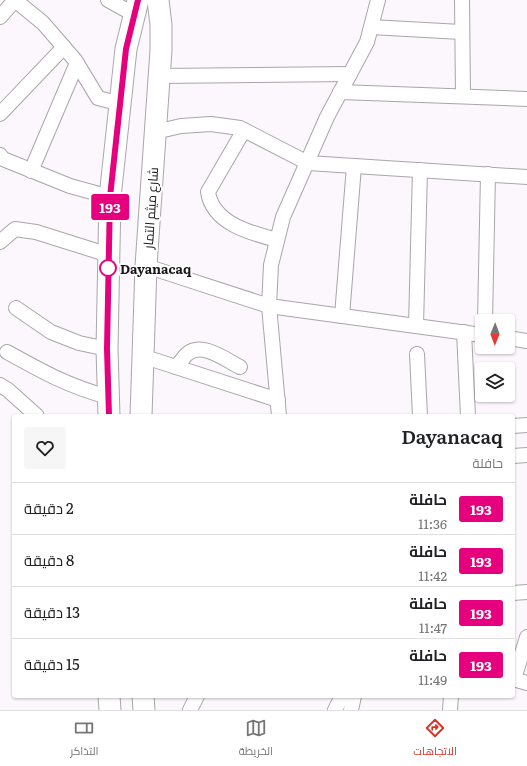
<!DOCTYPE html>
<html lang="ar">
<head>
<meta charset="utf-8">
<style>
  :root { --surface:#fff; --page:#f6f6f6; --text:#202124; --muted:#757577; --line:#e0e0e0; --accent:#d93025 }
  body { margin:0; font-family:Literata,Cairo,serif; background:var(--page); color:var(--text); direction:rtl; height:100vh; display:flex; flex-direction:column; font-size:15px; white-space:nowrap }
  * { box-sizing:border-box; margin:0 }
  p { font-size:13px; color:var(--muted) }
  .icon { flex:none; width:22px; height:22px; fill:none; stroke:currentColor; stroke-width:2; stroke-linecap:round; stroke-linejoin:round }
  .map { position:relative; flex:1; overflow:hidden; direction:ltr }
  .side { position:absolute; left:12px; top:414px; width:503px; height:284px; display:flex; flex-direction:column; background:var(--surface); border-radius:4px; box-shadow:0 1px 3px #0004; direction:rtl }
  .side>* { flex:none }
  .badge { padding:0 8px; border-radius:3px; font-size:14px; line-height:26px }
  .needle { width:26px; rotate:181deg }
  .buttons { position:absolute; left:475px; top:314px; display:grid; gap:8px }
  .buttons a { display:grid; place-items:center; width:40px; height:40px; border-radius:4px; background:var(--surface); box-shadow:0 1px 3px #0004; font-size:20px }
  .map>.badge { position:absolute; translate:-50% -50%; box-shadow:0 0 0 2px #fff }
  .round { display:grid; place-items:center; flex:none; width:42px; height:42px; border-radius:4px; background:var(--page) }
  .summary { display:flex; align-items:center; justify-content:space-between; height:68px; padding:0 12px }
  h1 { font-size:19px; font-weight:600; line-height:30px }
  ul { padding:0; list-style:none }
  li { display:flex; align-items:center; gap:12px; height:52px; padding:0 12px; border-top:1px solid var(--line) }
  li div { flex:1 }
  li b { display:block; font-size:15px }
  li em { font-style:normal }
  li .badge { min-width:44px; font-weight:700; text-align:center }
  .menu { display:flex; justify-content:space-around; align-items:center; height:56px; border-top:1px solid var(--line); background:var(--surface); font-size:11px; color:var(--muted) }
  .menu a { display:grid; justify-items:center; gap:2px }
  .menu .current { color:var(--accent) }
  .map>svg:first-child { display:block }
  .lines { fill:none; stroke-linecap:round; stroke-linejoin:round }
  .minor-casing { stroke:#aaa5aa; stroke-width:16 }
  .highway-casing { stroke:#aaa5aa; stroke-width:23 }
  .minor { stroke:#fff; stroke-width:14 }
  .highway { stroke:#fff; stroke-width:21 }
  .line-casing { stroke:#fff; stroke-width:9 }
  .line { stroke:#e6007e; stroke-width:6 }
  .stop-dot { fill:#fff; stroke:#e6007e; stroke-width:2 }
  .labels { text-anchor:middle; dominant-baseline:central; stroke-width:4; stroke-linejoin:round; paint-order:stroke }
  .street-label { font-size:13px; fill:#181618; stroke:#fff }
  .stop-label { font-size:13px; font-weight:bold; fill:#181618; stroke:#fff; text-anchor:start }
</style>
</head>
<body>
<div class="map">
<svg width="527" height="710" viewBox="0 0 527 710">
  <rect width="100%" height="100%" fill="#fcf7fc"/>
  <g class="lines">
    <defs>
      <g id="minor">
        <polyline points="15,0 43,23 75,60 98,98 121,104"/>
        <polyline points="108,0 126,10"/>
        <polyline points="462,0 463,96"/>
        <polyline points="0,17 15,0"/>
        <polyline points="371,27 461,32"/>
        <polyline points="159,76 350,74"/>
        <polyline points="340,92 527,99"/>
        <polyline points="0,114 64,47"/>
        <path d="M244 130 208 192C213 224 251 233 277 240"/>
        <polyline points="155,132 181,126 211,124 240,128 308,163 527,177"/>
        <polyline points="0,155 3,159 70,186 110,197"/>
        <polyline points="31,171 77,63"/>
        <polyline points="0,242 15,229 36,232 109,255"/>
        <polyline points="146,266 269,306 482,335"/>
        <polyline points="16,308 51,332 79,343 107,349"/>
        <polyline points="342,316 354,166"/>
        <polyline points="485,321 488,174"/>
        <polyline points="416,326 420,170"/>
        <polyline points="464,332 468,416"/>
        <polyline points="508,338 527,341"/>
        <path d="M7 352C43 372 68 386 108 397"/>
        <polyline points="417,354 420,416"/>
        <polyline points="142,356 278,400"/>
        <path d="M176 367C180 363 183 358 187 354 202 341 226 360 240 367"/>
        <polyline points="0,385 8,390 37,416"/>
        <polyline points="279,416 269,306 271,265 283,217 327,117 367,42 378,0"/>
        <polyline points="513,426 527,425"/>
        <polyline points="513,456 527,455"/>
        <polyline points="513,593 527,592"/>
        <polyline points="513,679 527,683"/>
        <polyline points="514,679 527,637"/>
        <polyline points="190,710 197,696"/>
        <polyline points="335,710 342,696"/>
        <polyline points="351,710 354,696"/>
        <polyline points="450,710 451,696"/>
      </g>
      <g id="highway">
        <polyline points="109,416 107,349 110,197 126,49 138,0"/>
        <polyline points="141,416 146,266 161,50 161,25 158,0"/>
        <polyline points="109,696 110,710"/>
        <polyline points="143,696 144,710"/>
      </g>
    </defs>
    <use href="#minor" class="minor-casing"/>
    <use href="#highway" class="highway-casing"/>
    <use href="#minor" class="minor"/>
    <use href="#highway" class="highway"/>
  </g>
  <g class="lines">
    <defs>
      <polyline id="line" points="109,416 107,349 110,197 126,49 138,0"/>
    </defs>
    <use href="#line" class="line-casing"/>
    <use href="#line" class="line"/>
  </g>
  <circle class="stop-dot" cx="108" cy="268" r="8"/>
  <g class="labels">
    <g class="street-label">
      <text transform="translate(150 208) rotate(-86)">شارع ميثم التمار</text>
    </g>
    <g class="stop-label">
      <text x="120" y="268">Dayanacaq</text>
    </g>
  </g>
</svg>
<div class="buttons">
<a><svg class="needle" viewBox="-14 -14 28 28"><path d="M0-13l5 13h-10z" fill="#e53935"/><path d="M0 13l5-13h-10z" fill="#757577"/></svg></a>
<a><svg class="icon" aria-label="layers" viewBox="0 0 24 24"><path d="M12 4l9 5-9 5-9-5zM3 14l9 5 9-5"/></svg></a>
</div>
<b class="badge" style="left:110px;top:207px;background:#e6007e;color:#fff">193</b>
<section class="side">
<div class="summary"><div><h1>Dayanacaq</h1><p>حافلة</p></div><a class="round"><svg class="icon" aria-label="heart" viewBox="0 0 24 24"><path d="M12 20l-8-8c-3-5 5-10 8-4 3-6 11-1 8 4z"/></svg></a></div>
<ul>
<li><span class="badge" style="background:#e6007e;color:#fff">193</span><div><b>حافلة</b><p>11:36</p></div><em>2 دقيقة</em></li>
<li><span class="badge" style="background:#e6007e;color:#fff">193</span><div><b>حافلة</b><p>11:42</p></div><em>8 دقيقة</em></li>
<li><span class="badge" style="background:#e6007e;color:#fff">193</span><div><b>حافلة</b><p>11:47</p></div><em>13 دقيقة</em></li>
<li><span class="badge" style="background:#e6007e;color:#fff">193</span><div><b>حافلة</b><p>11:49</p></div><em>15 دقيقة</em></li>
</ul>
</section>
</div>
<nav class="menu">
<a class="current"><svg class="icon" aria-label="directions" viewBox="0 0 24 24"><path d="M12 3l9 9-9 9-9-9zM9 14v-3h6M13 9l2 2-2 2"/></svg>الاتجاهات</a>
<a><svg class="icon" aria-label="map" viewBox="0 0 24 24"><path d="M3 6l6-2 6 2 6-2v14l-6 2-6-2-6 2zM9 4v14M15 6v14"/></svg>الخريطة</a>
<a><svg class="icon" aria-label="tickets" viewBox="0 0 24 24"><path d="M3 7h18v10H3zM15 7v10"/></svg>التذاكر</a>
</nav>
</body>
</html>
